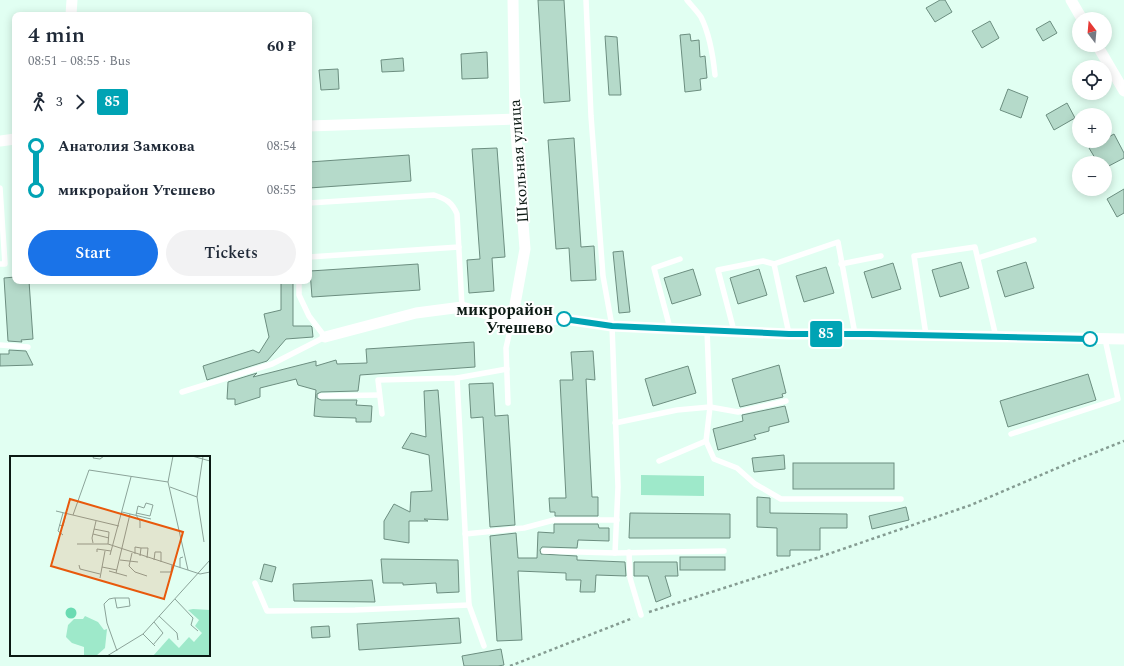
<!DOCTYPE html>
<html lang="en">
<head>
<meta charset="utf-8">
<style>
  :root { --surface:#fff; --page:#f2f2f3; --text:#1f2937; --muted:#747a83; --accent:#1a73e8 }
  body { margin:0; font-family:Spectral,serif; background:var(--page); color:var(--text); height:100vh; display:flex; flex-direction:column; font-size:15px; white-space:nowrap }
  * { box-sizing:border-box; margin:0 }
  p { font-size:13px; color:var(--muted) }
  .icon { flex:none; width:22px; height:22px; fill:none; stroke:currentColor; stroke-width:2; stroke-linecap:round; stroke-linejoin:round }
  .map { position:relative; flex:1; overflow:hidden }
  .side { position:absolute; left:12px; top:12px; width:300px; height:272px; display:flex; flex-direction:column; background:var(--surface); border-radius:8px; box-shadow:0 2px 10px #0003 }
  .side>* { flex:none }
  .badge { padding:0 8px; border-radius:3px; font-size:14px; line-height:26px }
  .needle { width:26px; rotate:344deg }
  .tools { position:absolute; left:1072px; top:12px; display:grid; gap:8px }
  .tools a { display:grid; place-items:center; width:40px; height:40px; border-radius:50%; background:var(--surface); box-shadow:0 2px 10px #0003; font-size:20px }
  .map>.badge { position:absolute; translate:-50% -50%; box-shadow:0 0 0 2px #fff }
  .legs { display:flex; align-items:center; gap:6px; height:44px; padding:0 16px; font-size:13px }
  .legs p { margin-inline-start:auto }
  .summary { display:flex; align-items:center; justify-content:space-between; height:68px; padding:0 16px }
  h1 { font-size:22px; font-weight:600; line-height:30px }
  .primary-button { display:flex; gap:8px; margin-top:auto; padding:8px 16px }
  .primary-button a { flex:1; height:46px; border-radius:24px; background:var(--accent); color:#fff; font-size:16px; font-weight:600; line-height:46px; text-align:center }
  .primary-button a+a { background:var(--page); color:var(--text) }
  ul { padding:0 16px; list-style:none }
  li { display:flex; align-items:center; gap:14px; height:44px; font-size:15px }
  li i { display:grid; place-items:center; width:6px; height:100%; margin:0 5px; background:currentColor }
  li i::after { content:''; width:10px; height:10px; margin:-5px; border:3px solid; border-radius:50%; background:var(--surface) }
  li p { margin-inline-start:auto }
  li:first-child i { background:linear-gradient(#0000 50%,currentColor 0) }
  li:last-child i { background:linear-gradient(currentColor 50%,#0000 0) }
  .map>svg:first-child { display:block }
  .green { fill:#9ee9ca }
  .building { fill:#b5daca; stroke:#6c8e80 }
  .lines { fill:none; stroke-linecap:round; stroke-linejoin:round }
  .path { stroke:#859c92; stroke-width:2.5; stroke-dasharray:3 3; stroke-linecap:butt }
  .service { stroke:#fff; stroke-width:5.5 }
  .minor { stroke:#fff; stroke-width:11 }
  .line-1-casing { stroke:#fff; stroke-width:9 }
  .line-1 { stroke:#00a3b4; stroke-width:6 }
  .stop-1-dot { fill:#fff; stroke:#00a3b4; stroke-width:2 }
  .labels { text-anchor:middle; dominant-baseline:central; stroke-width:4; stroke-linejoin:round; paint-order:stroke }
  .street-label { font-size:16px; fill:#0b1913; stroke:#fff }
  .stop-label { font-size:16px; font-weight:bold; fill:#0b1913; stroke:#fff; text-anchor:end }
  .inset-road { fill:none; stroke:#8ba399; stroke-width:1 }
  .view { fill:#e8590c; fill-opacity:0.15; stroke:#e8590c; stroke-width:2 }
  .inset-edge { fill:none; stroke:#0b1913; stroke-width:2 }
</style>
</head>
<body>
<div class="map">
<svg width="1124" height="666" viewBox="0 0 1124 666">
  <rect width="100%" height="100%" fill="#e1fff2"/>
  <polygon class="green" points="641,475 704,476 704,496 641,495"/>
  <g class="building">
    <polygon points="538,0 564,0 570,101 544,103"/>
    <polygon points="940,0 945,0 952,12 935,22 926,8"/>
    <polygon points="990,21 999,38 982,48 972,31"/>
    <polygon points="1050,21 1057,33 1043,41 1036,29"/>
    <polygon points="690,34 691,41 699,40 700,57 705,56 707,78 700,79 701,90 685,92 680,35"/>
    <polygon points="605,36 617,37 621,95 609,95"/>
    <polygon points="487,52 488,78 462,79 461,54"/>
    <polygon points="403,58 404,71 382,72 381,60"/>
    <polygon points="338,69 339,89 321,90 319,70"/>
    <polygon points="1008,89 1028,97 1021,118 1000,110"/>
    <polygon points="1067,103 1075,118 1054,130 1046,115"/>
    <polygon points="1114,134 1124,153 1124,158 1105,168 1105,163 1098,163 1089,148 1101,141 1105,141 1105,139"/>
    <polygon points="574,138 581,247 594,246 596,280 571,281 569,248 556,249 548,140"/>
    <polygon points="497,148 505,257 492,258 494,291 469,293 467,260 480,259 472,149"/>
    <polygon points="409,155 411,181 309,188 309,162"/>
    <polygon points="1124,189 1124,213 1117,217 1107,199"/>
    <polygon points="623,251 630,312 619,313 613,252"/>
    <polygon points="961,262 969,288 940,297 932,270"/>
    <polygon points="1026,262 1034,288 1005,297 997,271"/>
    <polygon points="893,263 901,289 872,298 864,272"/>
    <polygon points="418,264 420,290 312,297 310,271"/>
    <polygon points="826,267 834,293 804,302 796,276"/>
    <polygon points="693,269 701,295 672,304 664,278"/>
    <polygon points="759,269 767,295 738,304 730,278"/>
    <polygon points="15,277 15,281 29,281 33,339 21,340 22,342 8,341 4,278"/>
    <polygon points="281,281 293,281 293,326 311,326 312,327 313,337 286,339 267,361 207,380 203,366 253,350 259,353 269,337 264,314 281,310"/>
    <polygon points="474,342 475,367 360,375 358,391 321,392 317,394 317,398 321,400 357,400 356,405 372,406 371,422 356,422 356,418 323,417 314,416 316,390 298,385 296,379 260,388 260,397 235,405 235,399 227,399 228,382 257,373 253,377 316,361 316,366 336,360 337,364 367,363 366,349"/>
    <polygon points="9,350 26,351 33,365 0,366 0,354 9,354"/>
    <polygon points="593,351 595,380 586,379 592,497 598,497 598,516 555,516 555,512 550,512 549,498 566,498 560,380 573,380 571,352"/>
    <polygon points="779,365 786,393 782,394 783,397 740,407 732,379"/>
    <polygon points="688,366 696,393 653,406 645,379"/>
    <polygon points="1088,374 1096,400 1008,427 1000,401"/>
    <polygon points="493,383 495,416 508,415 515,525 490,527 483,417 471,418 469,384"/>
    <polygon points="438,390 448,520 424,519 428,521 409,521 409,543 384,539 384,521 394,504 410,512 411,492 432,491 429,455 402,448 411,433 426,437 424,391"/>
    <polygon points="785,406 789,422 769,427 769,431 754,435 756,439 718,450 713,429 743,421 742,415"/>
    <polygon points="784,455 785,469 754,472 752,458"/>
    <rect x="793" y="463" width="101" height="26"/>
    <polygon points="757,497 770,498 770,513 847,514 847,528 820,528 820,550 790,550 790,556 777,556 777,528 757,527"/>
    <polygon points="906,507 909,520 872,529 869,516"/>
    <polygon points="630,513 730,514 730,538 629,538"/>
    <polygon points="554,524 598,524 599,528 609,528 609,541 578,540 577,548 544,547 542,547 540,550 541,554 577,556 577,560 625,562 626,576 596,575 595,592 580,592 581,580 566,580 566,573 518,571 522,640 497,641 490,536 516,533 518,558 537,558 538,532 554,533"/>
    <rect x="680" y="557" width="45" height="13"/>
    <polygon points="381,559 458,560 459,592 437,593 436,583 403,585 403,583 383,583"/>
    <polygon points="634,562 677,562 678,576 665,576 671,596 656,602 648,576 634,576"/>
    <polygon points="264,564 276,567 272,582 260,579"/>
    <polygon points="372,580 375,602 294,601 293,584"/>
    <polygon points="459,618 461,643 359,650 357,624"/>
    <polygon points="329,626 330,637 312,638 311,627"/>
    <polygon points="501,649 504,665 498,666 464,666 462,656"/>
  </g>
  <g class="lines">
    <g class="path">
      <polyline points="649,612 802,563 971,505 1076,460 1124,441"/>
      <polyline points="510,666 633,618"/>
    </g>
    <g class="service">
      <polyline points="586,0 591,116 603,276 612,326 618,487 615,553"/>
      <path d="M687 0C691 5 697 11 701 17 710 35 713 55 715 75"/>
      <polyline points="0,188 5,264 0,264"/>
      <path d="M309 203 434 195C446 199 452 202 457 214L462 307"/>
      <polyline points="309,257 459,247"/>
      <polyline points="978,258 1034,240"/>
      <polyline points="841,264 881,256"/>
      <polyline points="670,328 654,268 680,259"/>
      <polyline points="707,330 710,407 706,441 714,459 737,468 755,484 781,499 901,499"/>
      <polyline points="734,331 718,270 763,261 774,264"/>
      <polyline points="789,334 774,264 838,242 855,334"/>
      <polyline points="926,335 914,256 975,247 996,337"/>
      <polyline points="0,345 28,347"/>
      <polyline points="457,378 469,605 484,646"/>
      <polyline points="182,392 272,364 325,337 309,316 299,295 299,281"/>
      <polyline points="321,396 379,395"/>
      <polyline points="508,403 506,348 512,321"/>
      <polyline points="382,414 378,380 457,378 507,369"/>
      <polyline points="615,423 677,410 710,407 738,412 786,401"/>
      <polyline points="1011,434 1118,399 1105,339"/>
      <polyline points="659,461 706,441"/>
      <polyline points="465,534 524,528 554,520 617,520"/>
      <polyline points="544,551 615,553 724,551"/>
      <polyline points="629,552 630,578 641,615"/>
      <polyline points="255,583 267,611 355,610 469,605"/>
    </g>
    <g class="minor">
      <polyline points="1071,0 1082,19"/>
      <polyline points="71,15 72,0"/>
      <polyline points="1097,45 1124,91"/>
      <polyline points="309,126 515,119"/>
      <polyline points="0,141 15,139"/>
      <polyline points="512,321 525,249 515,119 513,0"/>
      <polyline points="325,337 416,313 462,307 512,321 564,319 612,326 789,334 855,334 1124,339"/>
    </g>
  </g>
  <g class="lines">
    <defs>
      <polyline id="line-1" points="564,319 612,326 789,334 869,334 1090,339"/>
    </defs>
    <use href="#line-1" class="line-1-casing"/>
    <use href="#line-1" class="line-1"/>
  </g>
  <g class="stop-1-dot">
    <circle cx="564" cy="319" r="7"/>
    <circle cx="1090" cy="339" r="7"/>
  </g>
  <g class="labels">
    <g class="street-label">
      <text transform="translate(519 161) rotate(-94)">Школьная улица</text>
    </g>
    <g class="stop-label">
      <text x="553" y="310">микрорайон<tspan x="553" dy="18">Утешево</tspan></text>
    </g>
  </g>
  <g transform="translate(10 456)">
    <rect width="200" height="200" fill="#e1fff2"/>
    <path d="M183 153 200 154V200H143L159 182 169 192 179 181 184 186 192 177 185 170 189 164 178 154ZM75 160 88 166 94 174 97 173 95 192 86 200H74V191L62 187 56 181 58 169 64 163H73Z" fill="#9ee9ca"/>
    <path d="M55.5 157a5.5 5.5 0 1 1 11 0a5.5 5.5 0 1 1-11 0Z" fill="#69dbb2"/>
    <path class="inset-road" d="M84 0 83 2 90 3 94 0M163 0 158 26 178 114M182 0 200 5M193 0 187 41 194 86M160 31 187 41M46 55 109 70M112 56 141 63M53 57 48 75 53 79M126 57 140 60 143 49 136 47 134 52 128 50 126 59 130 65V72M63 59 79 14 158 26M49 69 53 70 56 58M84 73 99 76 98 88M83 78 99 82M83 87 82 82 86 65M67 88H98L190 118 200 116M87 96V93L101 95M122 97 119 110 125 116 137 120M125 98V91L131 92M100 99 121 21M130 100 131 92H138L137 102M110 104 128 106M144 104 145 96H151V106M69 109 70 113 90 118M92 111 107 114M170 112V102L173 101M99 115 117 120M150 116H161L162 109M106 117 120 58M90 122 95 95M105 142 107 152 120 150 119 142H104L99 143 94 148 97 167 107 195M165 143 183 162 181 169 188 175M149 160 167 177 168 184M133 178 145 190M143 189 153 177 144 166M97 200 133 178 200 104"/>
    <path class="view" d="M60 43 173 76 154 143 41 110Z"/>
    <rect width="200" height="200" class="inset-edge"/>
  </g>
</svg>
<div class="tools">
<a><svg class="needle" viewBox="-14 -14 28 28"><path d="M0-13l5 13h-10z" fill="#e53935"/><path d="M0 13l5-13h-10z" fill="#747a83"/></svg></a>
<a><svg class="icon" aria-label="locate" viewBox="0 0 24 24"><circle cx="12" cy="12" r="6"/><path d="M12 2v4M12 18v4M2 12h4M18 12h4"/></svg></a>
<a>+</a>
<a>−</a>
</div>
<b class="badge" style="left:826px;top:334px;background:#00a3b4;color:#fff">85</b>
<section class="side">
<div class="summary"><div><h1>4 min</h1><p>08:51 – 08:55 · Bus</p></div><b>60 ₽</b></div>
<div class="legs"><svg class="icon" aria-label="walk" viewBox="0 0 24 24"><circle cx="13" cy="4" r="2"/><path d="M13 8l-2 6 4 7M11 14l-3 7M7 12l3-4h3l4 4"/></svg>3<svg class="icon" aria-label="forward" viewBox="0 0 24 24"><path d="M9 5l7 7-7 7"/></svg><b class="badge" style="background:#00a3b4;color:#fff">85</b></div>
<ul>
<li><i style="color:#00a3b4"></i><b>Анатолия Замкова</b><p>08:54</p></li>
<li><i style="color:#00a3b4"></i><b>микрорайон Утешево</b><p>08:55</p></li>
</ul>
<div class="primary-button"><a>Start</a><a>Tickets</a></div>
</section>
</div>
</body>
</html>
